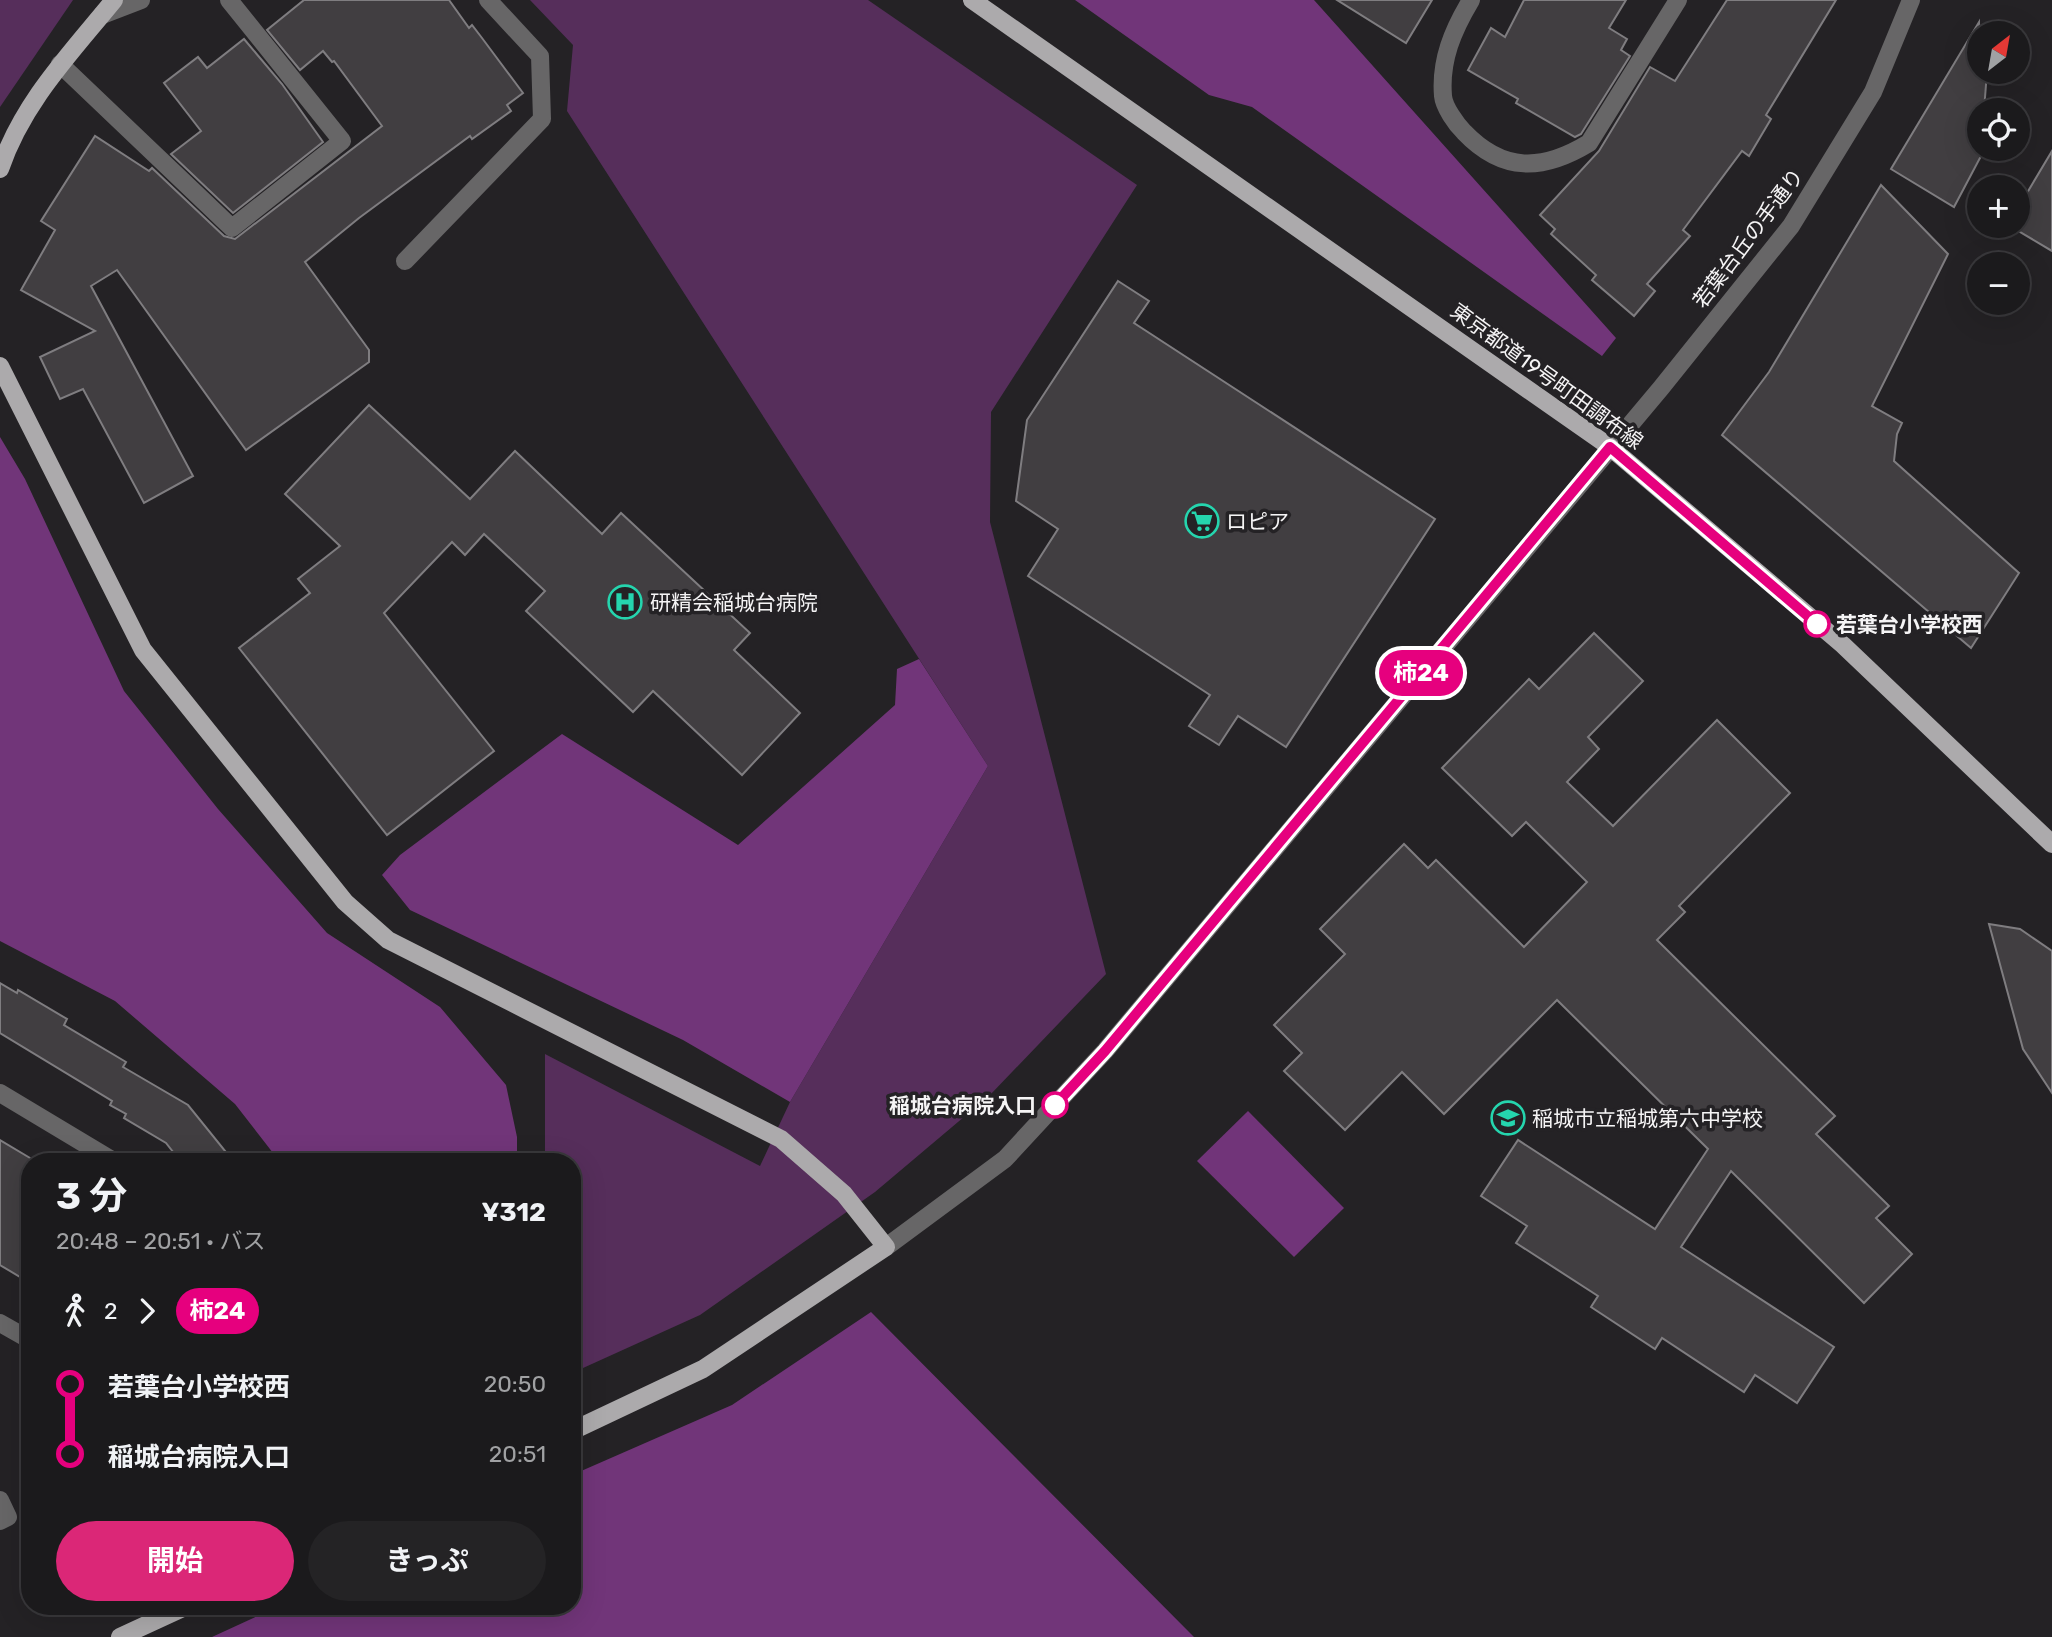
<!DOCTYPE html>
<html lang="ja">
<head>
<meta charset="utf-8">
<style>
  :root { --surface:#1b1a1c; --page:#242325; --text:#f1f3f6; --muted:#a0a1a3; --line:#39383b; --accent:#db2777 }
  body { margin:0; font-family:Rubik,"Noto Sans JP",sans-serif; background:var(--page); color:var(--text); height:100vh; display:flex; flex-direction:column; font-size:26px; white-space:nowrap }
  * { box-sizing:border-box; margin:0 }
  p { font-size:23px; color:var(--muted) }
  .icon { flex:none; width:38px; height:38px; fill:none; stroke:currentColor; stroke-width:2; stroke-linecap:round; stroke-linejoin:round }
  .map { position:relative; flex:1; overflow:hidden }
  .drawer { position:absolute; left:21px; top:1153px; width:560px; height:462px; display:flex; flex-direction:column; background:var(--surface); border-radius:28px; box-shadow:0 7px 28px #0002,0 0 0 2px var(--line) }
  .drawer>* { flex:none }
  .badge { padding:0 14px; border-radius:23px; font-size:24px; line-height:46px }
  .needle { width:46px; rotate:31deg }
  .fabs { position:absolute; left:1967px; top:21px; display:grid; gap:14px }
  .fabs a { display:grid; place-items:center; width:63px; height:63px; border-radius:50%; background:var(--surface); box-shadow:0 7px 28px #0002,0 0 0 2px var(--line); font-size:35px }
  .map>.badge { position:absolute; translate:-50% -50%; box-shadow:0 0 0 4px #fff }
  .legs { display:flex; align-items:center; gap:10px; height:77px; padding:0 35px; font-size:23px }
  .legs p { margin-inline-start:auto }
  .summary { display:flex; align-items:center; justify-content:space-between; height:119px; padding:0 35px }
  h1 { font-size:38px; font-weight:700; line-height:52px }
  .primary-button { display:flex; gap:14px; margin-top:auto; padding:14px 35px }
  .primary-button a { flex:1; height:80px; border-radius:42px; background:var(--accent); color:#fff; font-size:28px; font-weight:700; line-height:80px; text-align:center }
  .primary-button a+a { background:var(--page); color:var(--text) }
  ul { padding:0 35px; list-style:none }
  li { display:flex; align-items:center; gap:24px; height:70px; font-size:26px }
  li i { display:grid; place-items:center; width:10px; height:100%; margin:0 9px; background:currentColor }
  li i::after { content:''; width:18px; height:18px; margin:-9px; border:5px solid; border-radius:50%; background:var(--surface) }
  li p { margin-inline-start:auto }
  li:first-child i { background:linear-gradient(#0000 50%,currentColor 0) }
  li:last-child i { background:linear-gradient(currentColor 50%,#0000 0) }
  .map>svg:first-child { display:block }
  .green { fill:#562e5b }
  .forest { fill:#713579 }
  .water { fill:#713479 }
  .building { fill:#413e41; stroke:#7f7d80; stroke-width:2 }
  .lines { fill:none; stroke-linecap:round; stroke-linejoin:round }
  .minor { stroke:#676667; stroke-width:18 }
  .major { stroke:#acaaac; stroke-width:18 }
  .line-1-casing { stroke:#fff; stroke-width:16 }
  .line-1 { stroke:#e6007e; stroke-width:10 }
  .stop-1-dot { fill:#fff; stroke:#e6007e; stroke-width:3.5 }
  .labels { text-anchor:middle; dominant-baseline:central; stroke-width:7; stroke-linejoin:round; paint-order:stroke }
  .street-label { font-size:21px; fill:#f5f4f5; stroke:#242225 }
  .poi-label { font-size:21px; fill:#f5f4f5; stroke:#242225; text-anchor:start }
  .stop-label { font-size:21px; font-weight:bold; fill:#f5f4f5; stroke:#242225; text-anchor:start }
</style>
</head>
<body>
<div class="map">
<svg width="2052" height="1637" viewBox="0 0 2052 1637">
  <rect width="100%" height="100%" fill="#242225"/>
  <g class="green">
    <polygon points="0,0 73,0 0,107"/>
    <polygon points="530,0 868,0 1137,185 991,412 990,522 1106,974 990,1095 875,1192 700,1315 572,1373 572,1162 545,1162 545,1054 760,1166 790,1102 988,766 567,111 573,45"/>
  </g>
  <g class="forest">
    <polygon points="1075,0 1314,0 1616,338 1602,356 1252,107 1209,95"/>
    <polygon points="0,437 25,479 124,691 218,809 327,933 440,1007 506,1085 517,1137 517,1162 280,1162 235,1104 115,1001 0,941"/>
    <polygon points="919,659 988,766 790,1102 683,1040 410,910 382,875 400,855 562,734 738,845 895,705 897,669"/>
    <polygon points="871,1312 1194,1637 212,1637 277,1607 572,1606 572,1475 732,1405"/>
  </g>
  <polygon class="water" points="1248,1111 1344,1208 1294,1257 1197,1161"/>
  <g class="building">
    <polygon points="304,0 449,0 469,28 472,25 482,38 523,93 507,105 511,111 472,139 470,136 359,218 305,262 369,350 369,362 246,450 117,270 91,286 193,476 144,503 83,389 60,399 40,357 95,331 21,290 55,230 41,221 95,136 149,171 152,168 224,236 235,239 382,126 334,61 332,62 323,51 300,70 267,30"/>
    <polygon points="1337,0 1432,0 1406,43"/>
    <polygon points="1524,0 1626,0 1609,28 1627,39 1621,50 1630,56 1581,134 1575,137 1516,103 1518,99 1468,70 1491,28 1505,37"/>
    <polygon points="1727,0 1836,0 1766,115 1771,119 1749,156 1742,151 1683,230 1690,236 1647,284 1655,291 1634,316 1592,280 1596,275 1551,234 1555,229 1540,215 1599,151 1650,67 1675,81"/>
    <polygon points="1979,22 1979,72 1987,72 1984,110 1979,110 1981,156 1954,207 1891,169"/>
    <polygon points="244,39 282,84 323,142 233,213 171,154 201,131 164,83 198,57 207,68"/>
    <polygon points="2052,151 2052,251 2010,226 2018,226 2018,208"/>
    <polygon points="1881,185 1948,254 1872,406 1902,423 1897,434 1894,461 2019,573 1971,648 1722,435 1769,372"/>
    <polygon points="1118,281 1149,301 1134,323 1435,519 1286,747 1238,716 1219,745 1189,726 1210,695 1028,576 1058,529 1016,501 1027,420"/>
    <polygon points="369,405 470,499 515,451 602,534 621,513 750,633 734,650 800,713 742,775 653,691 633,712 526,611 545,591 484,534 465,555 452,542 384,613 494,751 387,835 239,648 310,593 298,579 340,546 285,494"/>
    <polygon points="1594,633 1643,681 1588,737 1599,749 1567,782 1613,826 1717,720 1790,793 1679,906 1685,912 1657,940 1835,1116 1816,1134 1889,1206 1876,1218 1912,1254 1864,1303 1731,1171 1681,1247 1834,1347 1797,1403 1755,1375 1744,1392 1662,1338 1655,1349 1591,1307 1598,1296 1516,1243 1527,1226 1481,1196 1518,1140 1655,1229 1708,1149 1557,1000 1444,1114 1402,1072 1345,1130 1284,1071 1302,1053 1274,1025 1345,954 1320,929 1404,844 1428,868 1436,860 1524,947 1587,882 1526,822 1512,836 1442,768 1529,679 1539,689"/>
    <polygon points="1989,924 2020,929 2052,951 2052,1093 2023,1049"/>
    <polygon points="0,983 17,993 18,990 67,1019 64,1025 126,1062 123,1067 188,1105 234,1162 181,1162 166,1143 124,1118 126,1114 110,1105 112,1101 0,1033"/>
    <polygon points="0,1140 30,1158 30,1283 0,1265"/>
  </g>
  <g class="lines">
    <g class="minor">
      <path d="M1471 0C1453 30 1440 60 1443 96 1444 107 1456 124 1464 132 1503 173 1543 171 1589 143L1678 0"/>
      <polyline points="102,15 141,0"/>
      <polyline points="60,64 232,228 342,141 229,0"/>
      <polyline points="405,261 542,119 540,56 488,0"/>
      <polyline points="0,1093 115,1162"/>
      <polyline points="886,1247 1005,1159 1105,1051 1661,388 1791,226 1873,92 1911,0"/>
      <polyline points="0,1323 30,1340"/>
      <polyline points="0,1500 8,1517 0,1521"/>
    </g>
    <g class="major">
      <polyline points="972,0 1610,447 1843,645 2052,844"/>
      <path d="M0 169C23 102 70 54 114 0"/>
      <polyline points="0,366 143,650 345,902 388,940 781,1139 844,1194 886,1247 703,1369 572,1431"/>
      <polyline points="120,1637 187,1606"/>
    </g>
  </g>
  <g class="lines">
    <defs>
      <polyline id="line-1" points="1055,1105 1105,1051 1610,447 1817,624"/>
    </defs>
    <use href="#line-1" class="line-1-casing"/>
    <use href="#line-1" class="line-1"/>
  </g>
  <defs>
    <symbol id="supermarket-ring" viewBox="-11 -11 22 22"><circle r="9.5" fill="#242225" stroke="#25d5ae" stroke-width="1.5"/><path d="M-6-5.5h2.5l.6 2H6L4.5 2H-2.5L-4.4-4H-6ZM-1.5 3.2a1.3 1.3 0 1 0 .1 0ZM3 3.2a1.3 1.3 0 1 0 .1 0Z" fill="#25d5ae"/></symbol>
    <symbol id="hospital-ring" viewBox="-11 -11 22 22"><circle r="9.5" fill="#242225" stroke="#25d5ae" stroke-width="1.5"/><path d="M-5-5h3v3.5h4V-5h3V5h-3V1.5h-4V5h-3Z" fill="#25d5ae"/></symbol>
    <symbol id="school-ring" viewBox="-11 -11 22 22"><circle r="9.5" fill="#242225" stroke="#25d5ae" stroke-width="1.5"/><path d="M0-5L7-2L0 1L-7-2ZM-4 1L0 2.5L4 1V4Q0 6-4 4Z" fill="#25d5ae"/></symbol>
  </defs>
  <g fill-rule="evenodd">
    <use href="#supermarket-ring" x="1183" y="502" width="38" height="38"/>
    <use href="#hospital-ring" x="606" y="583" width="38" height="38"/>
    <use href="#school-ring" x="1489" y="1099" width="38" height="38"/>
  </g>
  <g class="stop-1-dot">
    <circle cx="1817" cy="624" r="12"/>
    <circle cx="1055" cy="1105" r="12"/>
  </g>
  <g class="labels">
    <g class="street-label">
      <text transform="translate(1748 238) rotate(-53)">若葉台丘の手通り</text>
      <text transform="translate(1547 376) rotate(36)">東京都道19号町田調布線</text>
    </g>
    <g class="poi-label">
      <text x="1226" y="521">ロピア</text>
      <text x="650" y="602">研精会稲城台病院</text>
      <text x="1532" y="1118">稲城市立稲城第六中学校</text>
    </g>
    <g class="stop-label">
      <text x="1836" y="624">若葉台小学校西</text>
      <text x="1036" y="1105" text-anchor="end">稲城台病院入口</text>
    </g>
  </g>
</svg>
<div class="fabs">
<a><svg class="needle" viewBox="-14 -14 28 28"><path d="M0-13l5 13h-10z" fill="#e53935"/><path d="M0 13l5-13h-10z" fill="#a0a1a3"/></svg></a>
<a><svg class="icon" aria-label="locate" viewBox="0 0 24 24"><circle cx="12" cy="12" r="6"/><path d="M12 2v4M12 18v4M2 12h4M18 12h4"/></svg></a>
<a>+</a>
<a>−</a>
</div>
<b class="badge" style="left:1421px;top:673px;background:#e6007e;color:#fff">柿24</b>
<section class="drawer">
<div class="summary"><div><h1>3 分</h1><p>20:48 – 20:51 · バス</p></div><b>¥312</b></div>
<div class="legs"><svg class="icon" aria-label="walk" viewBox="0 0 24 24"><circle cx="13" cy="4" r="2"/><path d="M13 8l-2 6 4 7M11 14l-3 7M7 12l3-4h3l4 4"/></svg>2<svg class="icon" aria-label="forward" viewBox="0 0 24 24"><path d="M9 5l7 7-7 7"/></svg><b class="badge" style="background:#e6007e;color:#fff">柿24</b></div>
<ul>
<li><i style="color:#e6007e"></i><b>若葉台小学校西</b><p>20:50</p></li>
<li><i style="color:#e6007e"></i><b>稲城台病院入口</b><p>20:51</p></li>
</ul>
<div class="primary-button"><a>開始</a><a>きっぷ</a></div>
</section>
</div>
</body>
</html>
